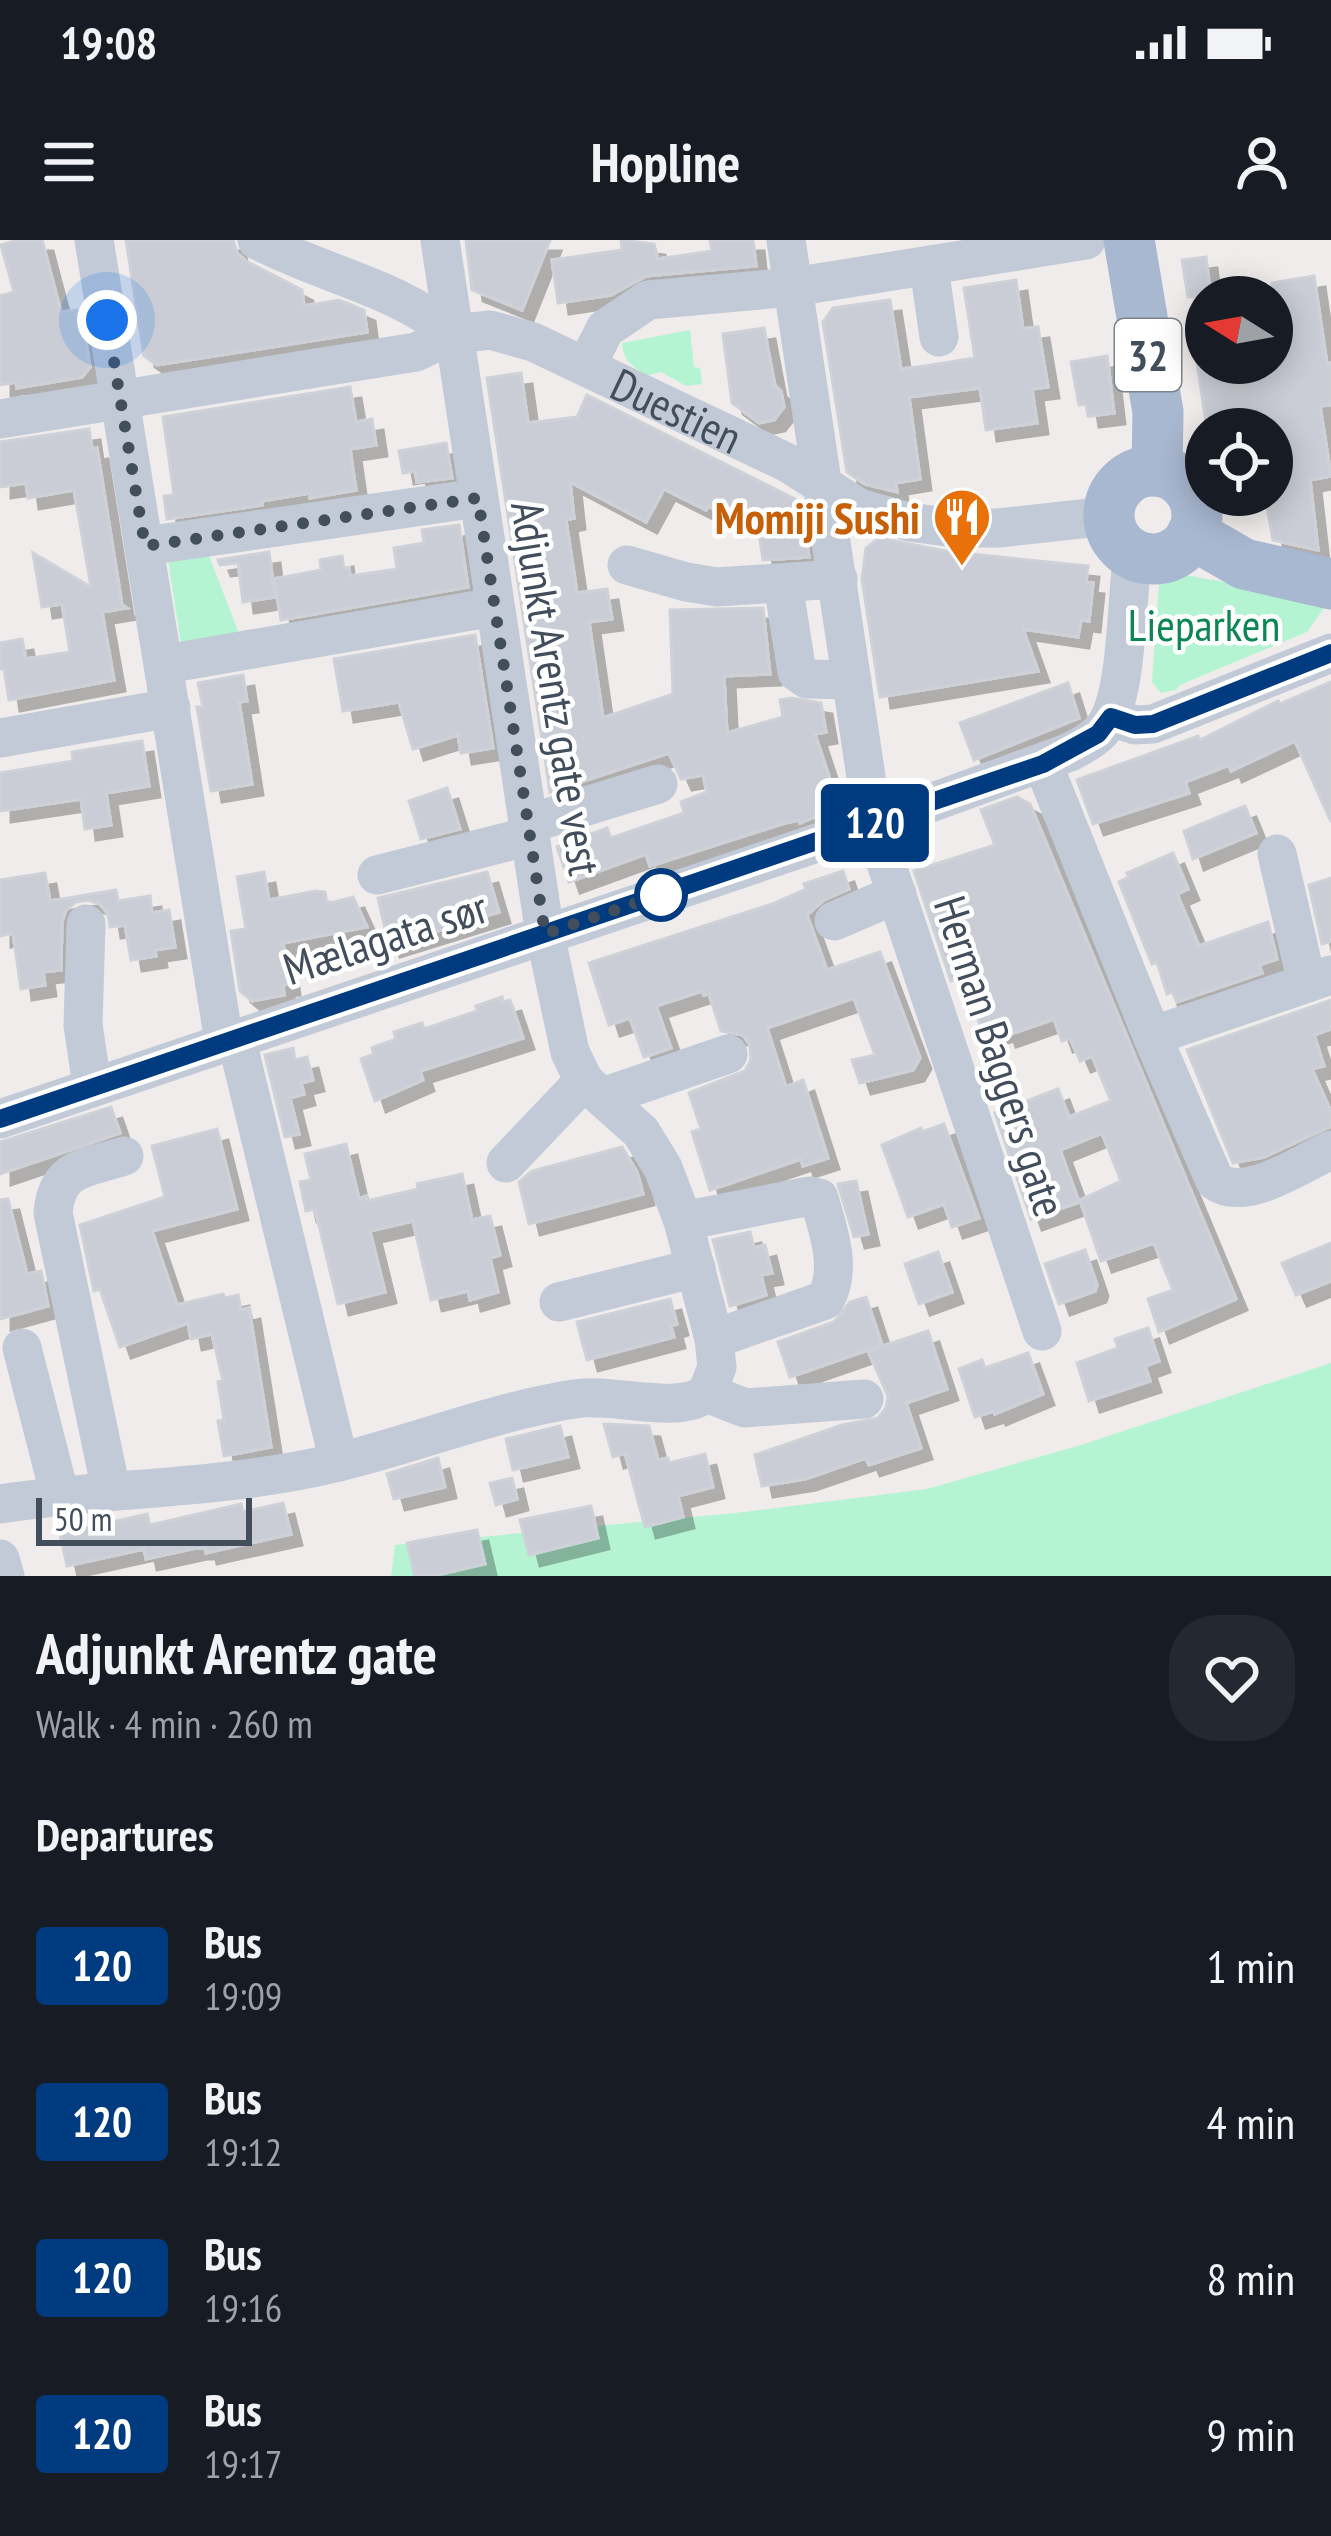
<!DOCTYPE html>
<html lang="en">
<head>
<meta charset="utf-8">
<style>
  :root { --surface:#171b24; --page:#242831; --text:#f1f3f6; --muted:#9ea1a6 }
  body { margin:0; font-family:"PT Sans Narrow",sans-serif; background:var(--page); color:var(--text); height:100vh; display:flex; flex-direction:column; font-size:45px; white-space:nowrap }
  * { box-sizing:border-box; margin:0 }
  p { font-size:39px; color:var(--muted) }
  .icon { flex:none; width:66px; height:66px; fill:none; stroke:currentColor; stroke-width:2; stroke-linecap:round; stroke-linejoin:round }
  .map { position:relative; height:1336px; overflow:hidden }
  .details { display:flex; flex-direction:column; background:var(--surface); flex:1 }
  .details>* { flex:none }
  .badge { padding:0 24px; border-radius:9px; font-size:42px; line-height:78px }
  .needle { width:78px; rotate:281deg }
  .controls { position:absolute; left:1185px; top:36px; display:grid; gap:24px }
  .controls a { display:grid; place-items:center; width:108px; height:108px; border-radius:50%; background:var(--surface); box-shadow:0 6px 30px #0003; font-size:60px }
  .scale { position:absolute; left:36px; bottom:30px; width:216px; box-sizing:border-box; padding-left:12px; border:6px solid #434e5c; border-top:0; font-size:33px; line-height:42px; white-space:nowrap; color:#434e5c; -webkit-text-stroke:9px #fff; paint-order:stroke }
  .you { position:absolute; width:60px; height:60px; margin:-30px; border:9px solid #fff; border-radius:50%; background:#1a73e8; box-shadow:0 0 0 18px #1a73e833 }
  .map>.badge { position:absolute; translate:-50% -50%; box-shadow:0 0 0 6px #fff }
  h2 { padding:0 36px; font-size:45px; line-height:108px }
  .round { display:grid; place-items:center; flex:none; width:126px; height:126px; border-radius:48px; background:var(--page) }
  .head { display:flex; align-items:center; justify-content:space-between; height:204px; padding:0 36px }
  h1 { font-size:57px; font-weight:700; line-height:90px }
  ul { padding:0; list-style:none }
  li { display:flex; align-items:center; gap:36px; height:156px; padding:0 36px }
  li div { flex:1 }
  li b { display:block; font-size:45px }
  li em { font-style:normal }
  li .badge { min-width:132px; font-weight:700; text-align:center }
  .status { display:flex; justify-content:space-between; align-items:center; height:84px; padding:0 60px; background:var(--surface); direction:ltr }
  .status svg { height:33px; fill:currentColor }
  header { display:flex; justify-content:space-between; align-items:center; height:156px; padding:0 36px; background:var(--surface); font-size:54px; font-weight:700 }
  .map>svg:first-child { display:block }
  .green { fill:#b4f4d3 }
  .building { fill:#cacdd5; stroke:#cfd1d9; stroke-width:3; filter:url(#shadow) }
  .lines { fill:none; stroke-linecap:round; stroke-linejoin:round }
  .minor { stroke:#c1cad6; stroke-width:39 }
  .major { stroke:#a8b8d0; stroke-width:51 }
  .line-casing { stroke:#fff; stroke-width:27 }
  .line { stroke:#003b80; stroke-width:18 }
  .walk { stroke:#434e5c; stroke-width:12; stroke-dasharray:0 21.6 }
  .stop-dot { fill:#fff; stroke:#003b80; stroke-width:6 }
  .labels { text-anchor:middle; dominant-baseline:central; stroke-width:9; stroke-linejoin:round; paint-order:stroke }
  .shield { fill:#fff; stroke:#7b838d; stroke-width:3 }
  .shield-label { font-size:42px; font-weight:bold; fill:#434e5c }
  .street-label { font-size:45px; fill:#434e5c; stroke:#fff }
  .food-label { font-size:45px; font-weight:bold; fill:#c56008; stroke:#fff; text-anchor:end }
  .park-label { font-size:45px; fill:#0b8654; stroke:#fff }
</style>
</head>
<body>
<div class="status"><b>19:08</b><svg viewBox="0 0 49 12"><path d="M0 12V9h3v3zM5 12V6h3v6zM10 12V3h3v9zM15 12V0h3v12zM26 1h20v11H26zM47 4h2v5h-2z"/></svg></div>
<header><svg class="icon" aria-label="menu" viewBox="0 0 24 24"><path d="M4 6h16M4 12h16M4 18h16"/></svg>Hopline<svg class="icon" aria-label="person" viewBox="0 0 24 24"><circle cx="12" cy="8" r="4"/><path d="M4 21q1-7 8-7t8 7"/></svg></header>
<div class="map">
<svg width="1331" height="1336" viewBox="0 0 1331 1336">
  <defs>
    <filter id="shadow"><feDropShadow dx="11" dy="11" stdDeviation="0" flood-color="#0004"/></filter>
  </defs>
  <rect width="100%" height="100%" fill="#f0ecec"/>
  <g class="green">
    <path d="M690 90 694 127 700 128 702 144 686 146 661 132 647 136C634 127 623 121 622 103Z"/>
    <polygon points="208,313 241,399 182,409 167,314"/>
    <polygon points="1185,335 1329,361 1307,392 1180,445 1176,450 1161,453 1152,442 1159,343"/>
    <polygon points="1331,1123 1331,1336 391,1336 395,1305 735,1273 927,1249 1081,1205"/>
  </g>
  <g class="building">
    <polygon points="18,0 42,0 61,72 81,70 90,127 82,137 17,148 16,142 0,145 0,56 14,52 1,5"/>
    <polygon points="126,0 233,0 237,13 246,21 302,50 304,66 339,60 364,70 367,92 157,125 144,116"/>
    <polygon points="466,0 550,0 522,70 472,50"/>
    <polygon points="621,0 654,4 658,19 712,11 710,0 753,0 756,26 646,36 611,55 558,63 552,20 622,10"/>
    <polygon points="1206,17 1211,57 1188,57 1182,20"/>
    <polygon points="1314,36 1327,124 1331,123 1331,165 1320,166 1331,236 1310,240 1318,310 1273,300 1265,255 1272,255 1272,179 1232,184 1232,178 1206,182 1197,123 1272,123 1272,43"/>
    <polygon points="1016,40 1023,89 1038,87 1048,147 1032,149 1037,183 986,190 980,148 909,157 920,239 896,243 897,252 865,244 847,232 823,82 833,68 890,60 901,129 925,126 975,118 964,48"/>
    <polygon points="764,88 775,146 781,151 784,167 774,180 759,183 732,163 723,94"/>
    <polygon points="1107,116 1114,173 1088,176 1086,164 1079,165 1071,122"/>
    <polygon points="521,133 528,183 577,177 587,155 801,262 809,317 763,320 759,293 708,266 706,270 664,249 646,282 570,242 574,278 566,280 577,353 607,349 612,379 589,382 603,478 673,454 670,370 763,368 770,434 724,436 727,493 783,477 780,460 792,458 821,463 826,492 815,494 839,567 800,583 799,580 785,583 650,626 646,614 569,642 557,607 607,588 611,598 684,573 681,562 707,552 703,535 681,539 669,513 550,552 487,138"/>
    <polygon points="350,147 356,182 372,179 376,205 350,209 356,250 310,258 310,253 262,261 262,265 167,279 164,256 174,255 163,177"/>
    <polygon points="89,189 92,209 97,208 122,365 127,368 102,372 114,440 9,460 4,429 0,429 0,403 22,399 26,419 70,412 62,364 42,367 33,313 91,347 74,250 28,258 26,243 0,247 0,202"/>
    <polygon points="446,203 452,238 417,242 415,231 403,233 399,211"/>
    <polygon points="459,285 468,347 281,380 274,339 321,330 320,320 342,316 344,329 349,328 350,336 397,329 394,308 424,303 422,290"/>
    <polygon points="879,298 951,312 1088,326 1086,342 1093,343 1089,381 1081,380 1078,397 1023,389 1038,431 880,457 862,339 866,308"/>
    <polygon points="269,312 275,357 243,362 238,323 220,325 218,320"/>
    <polygon points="475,395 493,508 461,513 458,495 413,509 399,462 343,471 334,419"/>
    <polygon points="243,435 247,461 239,462 252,544 211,551 197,467 203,467 198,443"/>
    <polygon points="1331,442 1331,582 1295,501 1231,531 1229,525 1185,542 1189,553 1093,584 1077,540 1198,496 1200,500 1278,461 1280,464"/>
    <polygon points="1068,443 1079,478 974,520 960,483"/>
    <polygon points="142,501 149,546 106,553 111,585 85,589 81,559 0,571 0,533 73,521 72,512"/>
    <polygon points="447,548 460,589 421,599 409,561"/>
    <polygon points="1017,557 1030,564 1236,1059 1159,1092 1148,1059 1173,1050 1154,1003 1101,1021 1080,960 1121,941 1102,893 1060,910 1079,962 1031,979 995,873 1058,849 1069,877 1111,861 1092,816 1080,821 1070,798 1062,801 1054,779 1005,796 1003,790 984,796 963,736 951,741 914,631 995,605 981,570"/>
    <polygon points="1245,566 1256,593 1193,619 1184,591"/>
    <polygon points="1173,613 1188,649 1177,654 1199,706 1268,682 1277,719 1259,725 1262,733 1177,762 1172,752 1167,754 1157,722 1152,724 1119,642 1129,637 1127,633"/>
    <polygon points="843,631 849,649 824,660 807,675 827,730 880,712 920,818 913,830 860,843 852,820 875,815 854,758 767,788 786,847 803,840 828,918 803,926 801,919 710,950 692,892 701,889 689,853 745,831 751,820 750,805 743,795 721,791 709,754 704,755 702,751 656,766 671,808 644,817 630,778 609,785 589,723 772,664 806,649 804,644"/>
    <polygon points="264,632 269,660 316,651 325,652 327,664 353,657 367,687 283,703 289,744 283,745 284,755 252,761 240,751 231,691 246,689 237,637"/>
    <polygon points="487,632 499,672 389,706 378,658"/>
    <polygon points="45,633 50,661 116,650 118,661 150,656 152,673 169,670 175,707 155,710 156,716 131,720 125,685 110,687 108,674 100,664 88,660 76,662 66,670 62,682 61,730 43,732 45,745 21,749 13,693 0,696 0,640"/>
    <polygon points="1331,638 1331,701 1322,704 1309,645"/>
    <polygon points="502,757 503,762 510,760 523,798 420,831 423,840 375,861 361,819 374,814 372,808 396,799 394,792 422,783 424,789 477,771 476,766"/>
    <polygon points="1331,760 1331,789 1314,795 1324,826 1312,829 1331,872 1331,886 1264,917 1233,923 1187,810"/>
    <polygon points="293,808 295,820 307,817 313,840 301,843 304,854 290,858 299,894 285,897 265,815"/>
    <polygon points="111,867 120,893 0,934 0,902"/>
    <polygon points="944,884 979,978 952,987 944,964 908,977 882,905 921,888 922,892"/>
    <polygon points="217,889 237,969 152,991 177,1065 223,1054 225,1058 238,1055 241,1070 249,1068 271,1207 224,1216 218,1181 224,1180 218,1142 223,1141 212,1094 191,1099 188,1083 120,1107 100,1049 94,1051 80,985 165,957 152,906"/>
    <polygon points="346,904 359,959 366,956 367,961 418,949 417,944 462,934 472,980 490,976 500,1015 490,1018 498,1052 470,1060 468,1051 431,1060 413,981 370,991 385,1052 338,1064 315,969 306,971 300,942 311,940 305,914"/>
    <polygon points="622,907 637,932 643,954 529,984 519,942 532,931"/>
    <polygon points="856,941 868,994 854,997 838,944"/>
    <polygon points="8,959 27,1034 41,1031 48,1066 0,1079 0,960"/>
    <polygon points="750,992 754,1008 765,1005 772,1033 761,1035 766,1055 730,1066 713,1000"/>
    <polygon points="1331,1003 1331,1041 1296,1055 1282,1023"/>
    <polygon points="1085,1010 1097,1045 1095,1051 1059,1064 1045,1024"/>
    <polygon points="938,1012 952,1052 919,1064 905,1024"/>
    <polygon points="866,1057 882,1105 790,1137 778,1102 834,1082 850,1062"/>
    <polygon points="670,1059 677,1084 671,1086 674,1097 587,1120 577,1082"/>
    <polygon points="1148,1088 1159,1121 1145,1126 1150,1141 1089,1161 1077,1123 1118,1108 1115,1099"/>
    <polygon points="928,1091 947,1149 906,1163 921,1208 869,1225 866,1218 805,1239 762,1246 755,1215 842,1185 878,1178 886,1168 888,1156 868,1111"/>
    <polygon points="1028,1113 1043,1154 995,1174 994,1171 975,1177 959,1129 982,1120 985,1128"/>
    <polygon points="604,1184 649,1186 658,1220 668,1218 669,1223 705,1214 713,1247 678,1256 683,1277 645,1287 625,1213 613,1217"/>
    <polygon points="560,1186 568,1217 513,1230 506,1199"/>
    <polygon points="438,1218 445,1247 394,1259 387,1234"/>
    <polygon points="512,1238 517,1259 496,1265 490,1243"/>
    <polygon points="283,1263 291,1294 206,1313 205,1308 196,1308 146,1319 144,1309 67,1326 60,1294 147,1274 150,1285 241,1264 243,1272"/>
    <polygon points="591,1266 598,1298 529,1315 520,1280"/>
    <polygon points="477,1290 485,1324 433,1336 415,1336 407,1303"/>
  </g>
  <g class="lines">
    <g class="minor">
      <polyline points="94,0 224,801"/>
      <path id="s1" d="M257 0C324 35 392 45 454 94L490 90 533 102 788 223 859 268 909 282 954 288H998L1108 276"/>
      <polyline points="440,0 545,694 570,812 584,841 641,892 663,928 683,981 714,1099 717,1127 707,1153"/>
      <polyline points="786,0 873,584 1042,1091"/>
      <polyline points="929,27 939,97"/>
      <polyline points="587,125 605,89 648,60 793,47 1086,0"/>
      <polyline points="0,179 416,112 454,94"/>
      <polyline points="145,306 478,258"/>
      <polyline points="627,325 686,342 717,347 838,339"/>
      <polyline points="783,344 797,432 807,439 852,440"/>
      <polyline points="166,424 494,367"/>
      <polyline points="1111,477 1135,485 1153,484 1331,413"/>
      <polyline points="0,498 171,468"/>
      <path d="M1043 524 1152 796 1215 941C1246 963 1300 924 1331 910"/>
      <polyline points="528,584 658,544"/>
      <polyline points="1277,614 1307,743"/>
      <polyline points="377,635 530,596"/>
      <polyline points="834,681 897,654"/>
      <polyline points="86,684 83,785 92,845"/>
      <polyline points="1152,796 1331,735"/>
      <polyline points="236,797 339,1222"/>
      <polyline points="606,856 728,814"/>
      <path d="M0 879 873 584 1070 512C1084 504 1099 497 1107 483 1128 448 1126 359 1133 314"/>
      <polyline points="506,923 584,841"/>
      <path d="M683 981 810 956 819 958C828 990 843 1029 825 1060L714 1099"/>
      <polyline points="559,1062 696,1028"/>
      <polyline points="22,1108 60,1256"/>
      <polyline points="707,1153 745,1168 864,1159"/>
      <path d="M111 1250 53 973C57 926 85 929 124 916"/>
      <path d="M0 1264C96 1249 195 1249 291 1232 387 1216 478 1174 574 1159 612 1152 678 1176 707 1153"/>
      <polyline points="0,1319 5,1336"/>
    </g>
    <g class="major">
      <polyline points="1129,0 1158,172 1157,231"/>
      <circle cx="1153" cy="275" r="44"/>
      <polyline points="1192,294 1244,324 1331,344"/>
    </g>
  </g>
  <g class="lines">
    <defs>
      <polyline id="line" points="0,879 1043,524 1098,494 1111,477 1135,485 1153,484 1331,413"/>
    </defs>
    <use href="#line" class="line-casing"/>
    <use href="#line" class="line"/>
    <polyline class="walk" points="107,80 145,306 478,258 545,694 668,652 661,655"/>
  </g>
  <defs>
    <symbol id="restaurant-pin" viewBox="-11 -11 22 30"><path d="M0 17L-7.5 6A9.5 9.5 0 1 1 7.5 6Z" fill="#e8710a" stroke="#fff"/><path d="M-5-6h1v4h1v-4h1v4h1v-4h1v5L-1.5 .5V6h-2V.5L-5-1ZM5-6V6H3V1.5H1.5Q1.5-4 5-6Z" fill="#fff"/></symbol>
  </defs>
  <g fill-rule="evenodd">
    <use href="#restaurant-pin" x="929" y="244" width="66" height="90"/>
  </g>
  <circle class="stop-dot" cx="661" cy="655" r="24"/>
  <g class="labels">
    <rect class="shield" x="1115" y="79" width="66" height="72" rx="9"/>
    <g class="shield-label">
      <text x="1148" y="115">32</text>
    </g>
    <g class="street-label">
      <text stroke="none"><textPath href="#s1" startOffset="459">Duestien</textPath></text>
      <text transform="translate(557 448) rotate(81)">Adjunkt Arentz gate vest</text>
      <text transform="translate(385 697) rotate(-18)">Mælagata sør</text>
      <text transform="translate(1001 816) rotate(72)">Herman Baggers gate</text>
    </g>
    <g class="food-label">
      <text x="920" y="277">Momiji Sushi</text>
    </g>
    <g class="park-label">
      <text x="1204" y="384">Lieparken</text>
    </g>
  </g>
</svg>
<div class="controls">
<a><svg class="needle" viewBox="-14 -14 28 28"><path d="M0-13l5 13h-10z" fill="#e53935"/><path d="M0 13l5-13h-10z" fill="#9ea1a6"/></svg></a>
<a><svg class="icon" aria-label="locate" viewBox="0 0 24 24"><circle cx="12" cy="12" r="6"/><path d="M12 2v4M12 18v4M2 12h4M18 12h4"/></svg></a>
</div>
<div class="scale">50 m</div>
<div class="you" style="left:107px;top:80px"></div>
<b class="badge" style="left:875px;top:583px;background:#003b80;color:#fff">120</b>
</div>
<section class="details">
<div class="head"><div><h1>Adjunkt Arentz gate</h1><p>Walk · 4 min · 260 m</p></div><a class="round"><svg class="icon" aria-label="heart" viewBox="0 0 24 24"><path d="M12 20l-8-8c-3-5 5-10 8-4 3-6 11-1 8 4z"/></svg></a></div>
<h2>Departures</h2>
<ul>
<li><span class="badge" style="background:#003b80;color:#fff">120</span><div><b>Bus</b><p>19:09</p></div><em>1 min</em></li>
<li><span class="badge" style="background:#003b80;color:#fff">120</span><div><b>Bus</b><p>19:12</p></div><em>4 min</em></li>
<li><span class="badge" style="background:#003b80;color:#fff">120</span><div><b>Bus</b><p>19:16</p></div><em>8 min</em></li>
<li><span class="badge" style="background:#003b80;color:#fff">120</span><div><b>Bus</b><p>19:17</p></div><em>9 min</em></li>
</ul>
</section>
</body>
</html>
